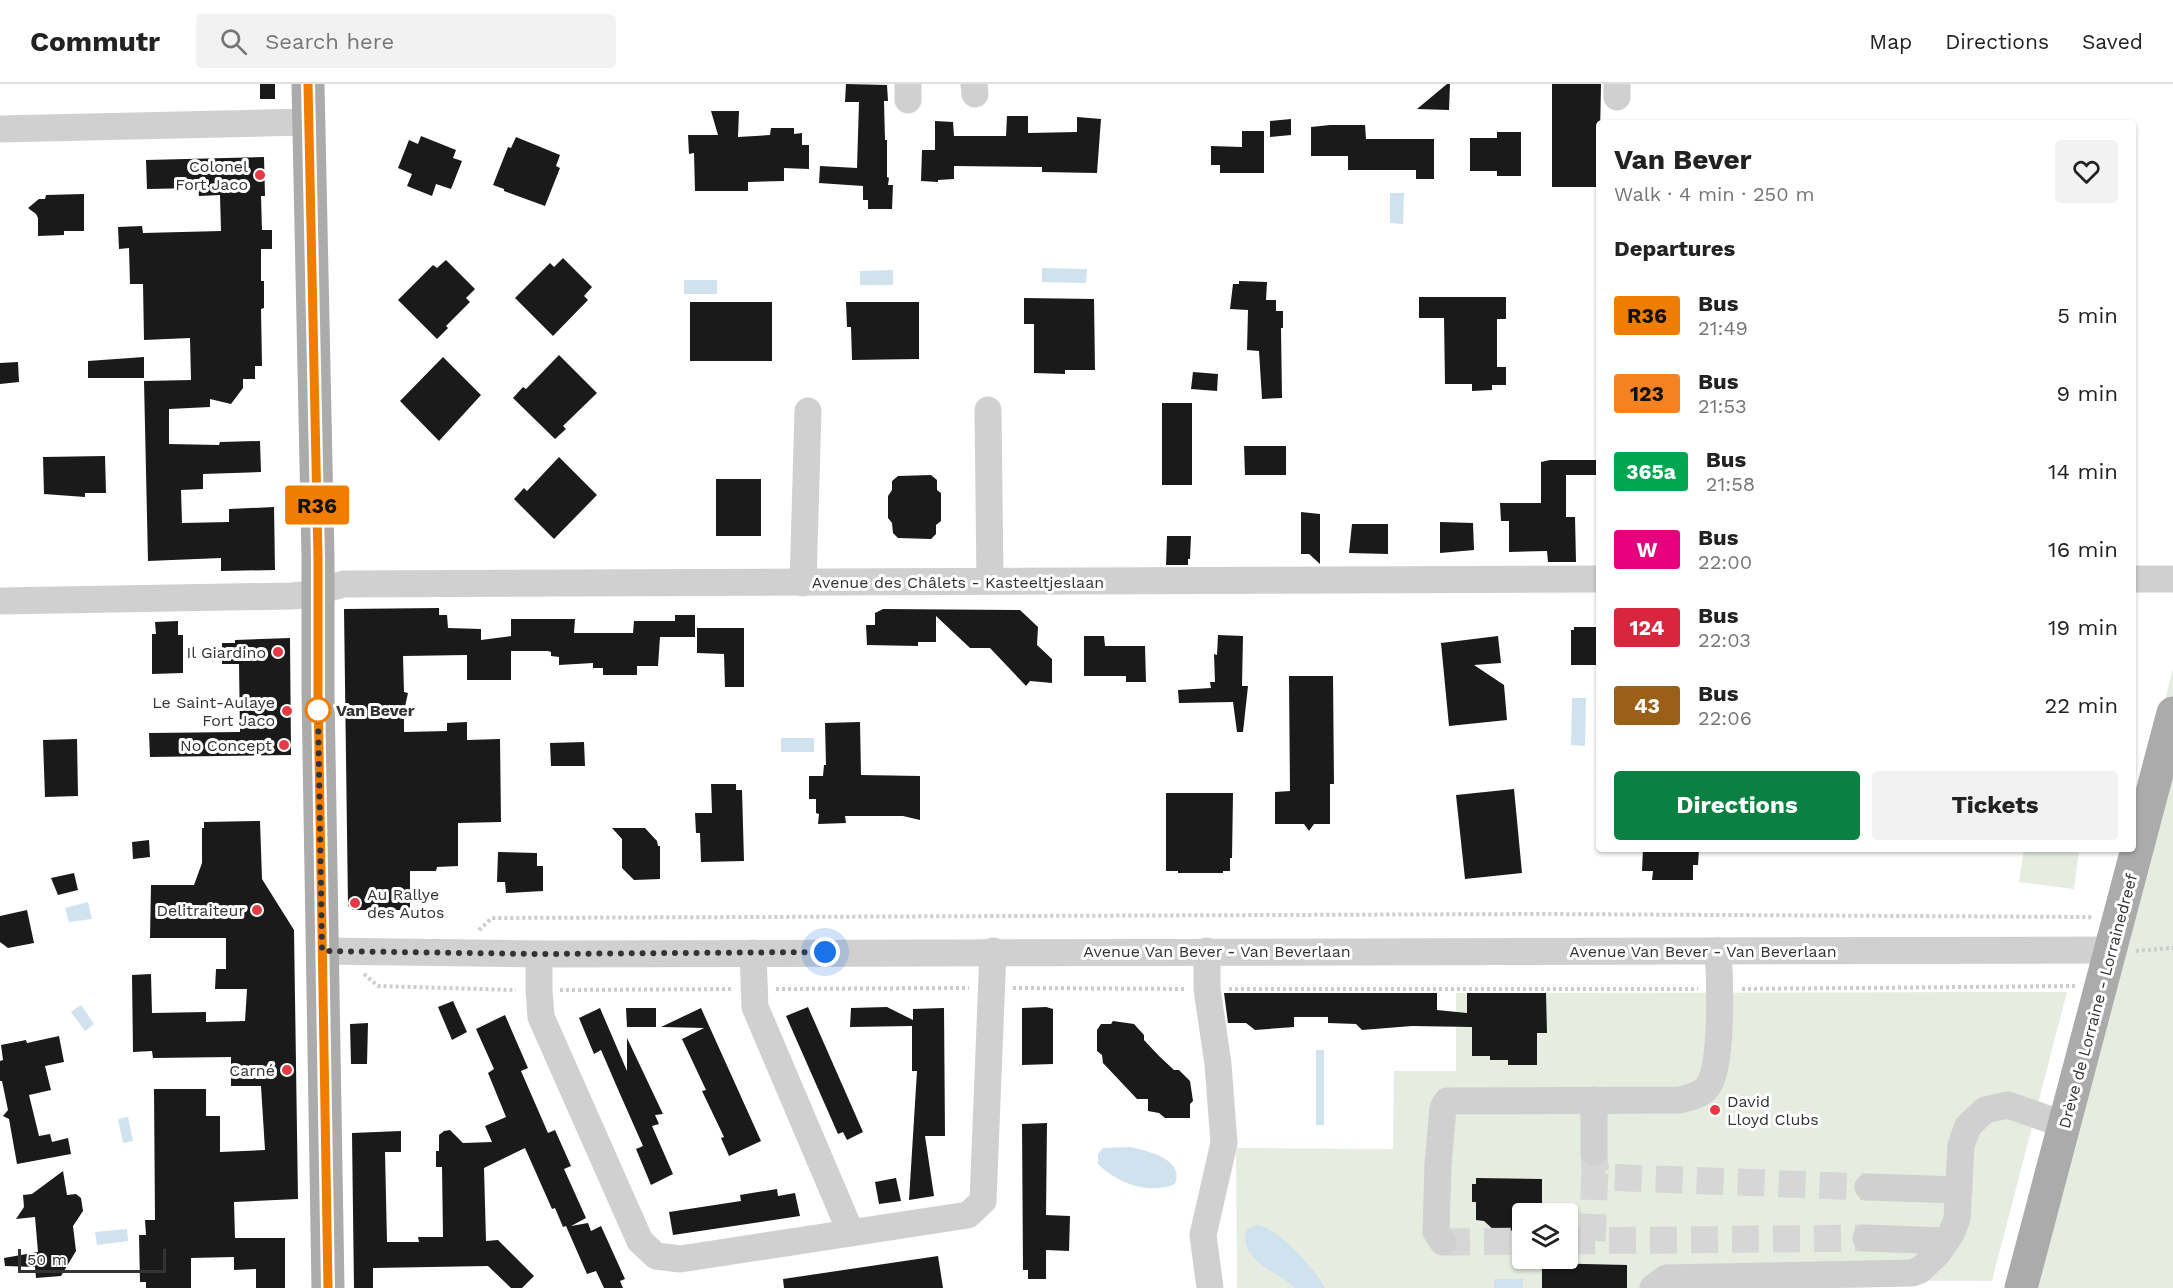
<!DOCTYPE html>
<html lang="en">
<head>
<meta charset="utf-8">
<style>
  :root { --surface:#fff; --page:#f2f2f2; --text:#222; --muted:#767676; --line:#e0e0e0; --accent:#0b8043 }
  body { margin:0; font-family:"Work Sans",sans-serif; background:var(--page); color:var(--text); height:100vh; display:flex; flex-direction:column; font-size:22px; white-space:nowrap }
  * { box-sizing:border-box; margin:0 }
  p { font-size:20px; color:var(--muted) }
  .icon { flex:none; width:33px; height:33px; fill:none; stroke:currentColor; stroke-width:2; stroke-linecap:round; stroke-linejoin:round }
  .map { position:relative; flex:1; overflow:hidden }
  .drawer { position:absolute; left:1596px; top:36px; width:540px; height:732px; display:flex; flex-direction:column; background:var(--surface); border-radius:6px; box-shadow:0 2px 4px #0004 }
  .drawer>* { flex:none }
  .badge { padding:0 12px; border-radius:4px; font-size:21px; line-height:39px }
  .buttons { position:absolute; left:1512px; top:1119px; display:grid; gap:12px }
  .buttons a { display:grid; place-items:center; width:66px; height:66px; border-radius:6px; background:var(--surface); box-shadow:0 2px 4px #0004; font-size:30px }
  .scale { position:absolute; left:18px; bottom:15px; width:148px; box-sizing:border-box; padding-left:6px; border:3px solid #333; border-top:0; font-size:16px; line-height:21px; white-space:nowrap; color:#333; -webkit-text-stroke:4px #fff; paint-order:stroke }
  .you { position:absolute; width:30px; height:30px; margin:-15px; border:4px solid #fff; border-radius:50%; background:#1a73e8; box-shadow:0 0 0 9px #1a73e833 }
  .map>.badge { position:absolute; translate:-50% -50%; box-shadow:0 0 0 3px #fff }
  h2 { padding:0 18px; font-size:22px; line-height:54px }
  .round { display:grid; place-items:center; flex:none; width:63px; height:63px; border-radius:6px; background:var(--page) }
  .head { display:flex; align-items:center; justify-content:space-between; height:102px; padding:0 18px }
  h1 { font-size:28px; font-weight:700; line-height:45px }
  .button { display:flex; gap:12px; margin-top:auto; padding:12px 18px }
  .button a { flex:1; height:69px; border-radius:6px; background:var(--accent); color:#fff; font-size:24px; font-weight:700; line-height:69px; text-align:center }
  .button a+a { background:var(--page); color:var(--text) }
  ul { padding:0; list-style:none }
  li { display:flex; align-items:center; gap:18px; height:78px; padding:0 18px }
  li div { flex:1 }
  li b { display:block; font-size:22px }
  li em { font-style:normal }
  li .badge { min-width:66px; font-weight:700; text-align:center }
  header { display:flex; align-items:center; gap:36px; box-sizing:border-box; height:84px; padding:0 30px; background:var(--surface); border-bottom:2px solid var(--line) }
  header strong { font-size:28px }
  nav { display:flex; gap:33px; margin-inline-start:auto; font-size:21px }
  .search { width:420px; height:54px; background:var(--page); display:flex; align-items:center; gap:15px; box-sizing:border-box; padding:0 21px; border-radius:6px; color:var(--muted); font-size:22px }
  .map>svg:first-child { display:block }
  .green { fill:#e6ecdf; fill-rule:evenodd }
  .water { fill:#cfe2ee }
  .building { fill:#1a1a1a }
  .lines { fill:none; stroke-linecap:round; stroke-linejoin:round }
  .minor-tunnel { stroke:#d6d6d6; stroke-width:27; stroke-dasharray:27 14; stroke-linecap:butt }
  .path { stroke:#cdcdcd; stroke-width:4; stroke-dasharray:3 3; stroke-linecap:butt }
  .minor { stroke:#d0d0d0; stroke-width:27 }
  .major { stroke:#ababab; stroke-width:33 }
  .line-casing { stroke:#fff; stroke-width:14 }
  .line { stroke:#ef7d00; stroke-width:9 }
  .walk { stroke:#333; stroke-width:6; stroke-dasharray:0 10.8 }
  .poi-dot { fill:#e63946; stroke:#fff; stroke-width:2 }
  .stop-dot { fill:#fff; stroke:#ef7d00; stroke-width:3 }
  .labels { text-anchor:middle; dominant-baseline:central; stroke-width:6; stroke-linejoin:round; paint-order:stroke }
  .poi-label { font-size:16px; fill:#333; stroke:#fff; text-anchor:end }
  .street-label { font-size:16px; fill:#333; stroke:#fff }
  .stop-label { font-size:16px; font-weight:bold; fill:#333; stroke:#fff; text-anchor:start }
</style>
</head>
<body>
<header>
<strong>Commutr</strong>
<div class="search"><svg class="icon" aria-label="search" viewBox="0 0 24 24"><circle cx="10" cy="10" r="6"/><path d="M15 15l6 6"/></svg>Search here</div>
<nav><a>Map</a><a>Directions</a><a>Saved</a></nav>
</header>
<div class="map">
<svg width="2173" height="1204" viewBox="0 0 2173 1204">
  <rect width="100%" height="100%" fill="#fff"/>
  <g class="green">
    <polygon points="2173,585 2173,1204 2011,1204"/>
    <polygon points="2024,765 2079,765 2074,805 2019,798"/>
    <path d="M2067 908 1992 1197 1688 1196V1204H1237L1236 1064 1393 1065 1394 987H1456V909ZM1522 1130H1568V1174H1522Z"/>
  </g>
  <g class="water">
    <polygon points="1390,109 1404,109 1403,140 1390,139"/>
    <polygon points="1042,184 1087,185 1086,199 1042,198"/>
    <polygon points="893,186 893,201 860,201 860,187"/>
    <rect x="684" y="196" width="33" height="14"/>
    <polygon points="1572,614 1586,614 1585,662 1571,661"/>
    <rect x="781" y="654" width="33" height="14"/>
    <polygon points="88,818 92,835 69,838 65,824"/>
    <polygon points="81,921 94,940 85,947 71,928"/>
    <rect x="1316" y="966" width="8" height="75"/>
    <polygon points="128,1033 133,1057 123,1059 118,1035"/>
    <path d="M1129 1063C1146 1066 1185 1075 1175 1100 1150 1111 1118 1100 1098 1080V1070L1103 1064Z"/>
    <path d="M1257 1141C1275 1141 1317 1187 1325 1204H1295C1278 1187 1247 1181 1245 1154 1245 1145 1250 1143 1257 1141Z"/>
    <polygon points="127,1145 128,1157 97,1161 95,1148"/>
    <rect x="1494" y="1195" width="29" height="9"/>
  </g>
  <g class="building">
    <rect x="260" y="0" width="15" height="15"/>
    <polygon points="846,0 887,1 888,17 884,17 885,56 887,56 887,93 889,94 888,101 893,101 892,125 868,125 868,116 863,116 863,102 819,99 820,82 857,84 859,18 845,18"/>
    <polygon points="1447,0 1450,0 1449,26 1417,25"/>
    <polygon points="1552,0 1601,0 1599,103 1552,103"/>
    <polygon points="711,27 739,27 738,53 770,51 771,44 794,44 794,50 802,49 802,61 809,61 809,85 784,84 784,97 748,98 748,107 695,107 694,69 689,70 688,51 718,51"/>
    <polygon points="1007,32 1028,32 1028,49 1077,48 1077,33 1101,35 1097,89 1042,88 1042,83 954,82 954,95 938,96 938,98 921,97 922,66 935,66 935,37 953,38 954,52 1006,52"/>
    <polygon points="1291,35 1291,51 1270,53 1270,37"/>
    <polygon points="1330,41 1365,41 1366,55 1434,55 1434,95 1416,95 1416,86 1348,86 1348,72 1311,72 1311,43"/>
    <polygon points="1242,47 1264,47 1264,89 1220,89 1220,81 1211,81 1211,62 1242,63"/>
    <polygon points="1497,48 1521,48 1521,92 1497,92 1497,87 1470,87 1470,54 1497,54"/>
    <polygon points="421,52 456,66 453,74 462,77 451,105 436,100 432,112 407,102 412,90 398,84 409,56 418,60"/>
    <polygon points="516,53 560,71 556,82 560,84 545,122 504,107 504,105 493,101 508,63 511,64"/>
    <polygon points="264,73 265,112 261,112 262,146 272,146 272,165 261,165 261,197 264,197 264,224 261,225 262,282 255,282 255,295 243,295 243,304 231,320 210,315 210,323 169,325 169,360 219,361 220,358 260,357 261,388 203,390 203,405 181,406 182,439 229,438 229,425 274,423 275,486 221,487 221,474 148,477 144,297 191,296 190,254 144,256 143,200 130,200 129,164 119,165 118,143 142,142 143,149 221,147 220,111 199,112 198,104 147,105 146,76"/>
    <polygon points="84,110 84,147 64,147 64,151 38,152 38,134 36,130 28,124 39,115 45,115 46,111"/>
    <polygon points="563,174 592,203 584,212 588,216 553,252 515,214 550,179 554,183"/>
    <polygon points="446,176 475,205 466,214 470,218 446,242 448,244 437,255 398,216 433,181 437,184"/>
    <polygon points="1239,197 1267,198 1266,216 1276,216 1276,227 1283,227 1283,244 1281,244 1282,314 1262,315 1259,267 1247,266 1248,226 1230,225 1233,200 1239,200"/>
    <polygon points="1419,213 1506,213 1506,235 1497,235 1497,283 1506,283 1506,301 1492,301 1492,306 1472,307 1472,300 1445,300 1444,234 1419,234"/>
    <polygon points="1024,214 1094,215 1095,286 1065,286 1065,290 1034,289 1034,240 1024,240"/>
    <rect x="690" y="218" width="82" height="59"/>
    <polygon points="846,218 919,218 919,275 852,276 851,243 847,243"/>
    <polygon points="559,271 597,309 563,342 566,345 555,355 513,314 523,303 526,305"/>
    <polygon points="144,273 144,294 88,294 88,277"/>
    <polygon points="443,273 481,311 439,357 400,317"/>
    <polygon points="18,278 19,298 0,300 0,279"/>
    <polygon points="1193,288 1218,290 1217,307 1191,305"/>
    <rect x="1162" y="319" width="30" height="82"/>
    <polygon points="1244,362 1286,362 1286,391 1245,391"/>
    <polygon points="105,372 106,409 85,409 85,413 44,410 43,373"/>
    <polygon points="559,373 597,411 554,455 514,415 524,404 527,407"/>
    <polygon points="1550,376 1599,376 1599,391 1566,391 1566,433 1575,433 1576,478 1548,478 1547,467 1509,468 1509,437 1501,437 1500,419 1541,419 1541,378"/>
    <polygon points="931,391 937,396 937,406 941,409 941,437 936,441 936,450 931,455 898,454 893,449 892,439 888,434 888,412 892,406 892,397 898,392"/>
    <rect x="716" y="395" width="45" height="57"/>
    <polygon points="1301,428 1320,430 1320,480 1309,470 1301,470"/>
    <polygon points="1440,438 1473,439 1474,466 1440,469"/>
    <polygon points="1352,440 1388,440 1388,470 1349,469"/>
    <polygon points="1167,452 1191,452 1190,475 1188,475 1188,481 1166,481"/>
    <polygon points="439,524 439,531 447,531 448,544 481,545 481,556 511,552 511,535 575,535 574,549 633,549 634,537 675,537 675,531 695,531 695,553 660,553 658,582 637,582 637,591 603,591 603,584 593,584 593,579 559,581 559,573 551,572 551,568 548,567 511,567 511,596 467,596 467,571 403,572 404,608 408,609 404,627 404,648 447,647 447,639 467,638 467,656 500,655 501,738 458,739 458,782 437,783 436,787 410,787 410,826 353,826 348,822 344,525"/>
    <polygon points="883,525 1020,526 1038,543 1037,561 1052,575 1052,599 1030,597 1026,602 990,564 970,564 936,532 936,558 918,558 918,562 867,561 866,541 875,541 875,529"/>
    <polygon points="178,537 178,551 183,551 183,589 152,590 152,550 156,550 155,538"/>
    <polygon points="1574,543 1599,543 1599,581 1571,581 1571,546 1574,546"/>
    <polygon points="697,544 744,544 744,603 725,603 724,570 697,569"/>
    <polygon points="1218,551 1243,552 1242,602 1248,602 1243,648 1237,648 1233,618 1179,619 1178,606 1211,604 1210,598 1215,598 1214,570 1217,571"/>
    <polygon points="1084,552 1104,552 1105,562 1145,562 1146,598 1126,598 1126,592 1084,592"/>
    <polygon points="1498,552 1501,579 1474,581 1504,601 1507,636 1449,642 1441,559"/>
    <polygon points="290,554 291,671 150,673 149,649 240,648 239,580 222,580 222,559 235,559 235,556"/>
    <polygon points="1289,592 1333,592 1334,700 1330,700 1330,740 1314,740 1309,747 1304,740 1275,740 1275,708 1290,707"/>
    <polygon points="860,638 861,691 920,692 920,736 903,732 845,732 846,739 818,740 819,730 816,729 816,715 809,715 809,692 823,692 824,681 826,681 825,639"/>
    <polygon points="77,655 78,712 45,713 43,656"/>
    <polygon points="584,658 585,682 551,682 550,659"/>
    <polygon points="711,700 736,700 736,706 742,706 744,777 701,778 700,749 696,749 695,729 712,729"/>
    <polygon points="1514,705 1522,789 1465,795 1456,711"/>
    <polygon points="1166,709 1233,709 1232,774 1230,774 1230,787 1223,787 1223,789 1178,789 1178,787 1166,787"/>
    <polygon points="260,737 262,795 294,846 298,1115 234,1118 235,1154 285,1154 285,1204 256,1204 256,1185 234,1186 234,1173 191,1174 191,1204 146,1204 146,1198 140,1198 139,1151 146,1151 145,1136 155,1136 154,1005 206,1005 206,1032 220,1032 220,1068 265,1066 261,1002 231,1002 231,973 153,974 152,967 133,968 132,891 151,890 152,929 206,928 206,938 245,937 247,905 215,905 216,885 226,885 226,854 150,854 151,801 194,801 202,779 202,744 204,744 204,738"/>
    <polygon points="612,744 645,744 657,757 658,762 660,762 660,795 634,796 622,784 622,755"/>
    <polygon points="149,756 150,773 133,775 132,758"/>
    <polygon points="1643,765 1699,765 1698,781 1693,781 1693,796 1652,796 1653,787 1642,787"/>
    <polygon points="498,768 537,769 537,782 543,782 543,807 506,809 505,798 497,798"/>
    <polygon points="74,789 78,806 58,811 51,794"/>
    <polygon points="27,826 34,859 8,864 0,858 0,832"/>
    <polygon points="1224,909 1437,909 1437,926 1467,929 1467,909 1546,909 1547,949 1537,949 1537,981 1508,981 1508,976 1490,976 1490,972 1472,972 1472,943 1412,942 1362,946 1356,940 1328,939 1328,933 1294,933 1294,943 1255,946 1246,939 1228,939"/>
    <polygon points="453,917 467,948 452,956 438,923"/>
    <polygon points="808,923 863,1048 847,1056 843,1048 838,1050 786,932"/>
    <polygon points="887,923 913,936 913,925 944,924 945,1052 925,1052 934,1112 909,1116 917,987 912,987 912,942 850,943 851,924"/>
    <polygon points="1046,923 1053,925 1053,980 1022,981 1022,924"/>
    <polygon points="600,924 627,987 627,954 663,1030 655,1031 659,1040 652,1042 673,1090 651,1101 636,1065 643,1062 620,1010 601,966 594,970 579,934"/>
    <polygon points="626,924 656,924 656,943 627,943"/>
    <polygon points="701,924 761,1057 729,1072 721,1054 724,1053 702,1007 706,1006 682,955 704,944 661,943"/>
    <polygon points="505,931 528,984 521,987 548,1049 555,1046 571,1082 564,1085 586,1134 571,1142 588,1139 591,1147 601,1142 625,1195 620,1197 623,1204 604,1204 596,1187 587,1190 566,1142 563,1143 555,1124 552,1125 525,1064 484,1084 486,1157 498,1156 534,1192 522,1204 511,1204 488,1182 373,1184 373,1204 354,1204 352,1049 401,1047 401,1068 385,1068 387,1158 419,1158 418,1153 443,1153 442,1083 436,1083 436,1067 439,1067 439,1051 444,1047 450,1046 463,1059 492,1058 485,1042 506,1033 488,989 494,985 476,945"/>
    <polygon points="1113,937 1134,940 1144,951 1144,956 1159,972 1174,986 1179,986 1190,997 1193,1017 1190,1020 1190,1034 1165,1034 1159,1029 1148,1027 1148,1015 1137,1015 1103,979 1102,971 1097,967 1097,946 1101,940 1111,940"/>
    <polygon points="368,939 367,980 351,980 350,940"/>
    <polygon points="59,952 64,978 45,982 51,1006 29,1011 39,1052 50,1050 52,1058 68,1054 71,1070 17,1080 9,1035 3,1032 8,1026 2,997 0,997 0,977 3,976 1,961 26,956 27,959"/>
    <polygon points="1047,1039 1046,1131 1070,1132 1069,1167 1046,1166 1046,1195 1028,1195 1028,1186 1023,1186 1022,1040"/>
    <polygon points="63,1087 67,1111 76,1110 81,1114 83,1127 73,1142 76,1167 61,1192 36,1194 35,1183 5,1182 4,1174 38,1168 35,1133 16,1135 24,1123 23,1111 32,1110"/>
    <polygon points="896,1094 901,1117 879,1120 875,1098"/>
    <polygon points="1476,1094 1542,1095 1542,1130 1522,1130 1522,1147 1494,1146 1484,1137 1476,1136 1476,1118 1472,1118 1472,1100 1476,1100"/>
    <polygon points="777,1105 778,1112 795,1109 800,1132 673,1151 669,1128 741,1117 740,1111"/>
    <polygon points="938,1172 943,1204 784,1204 783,1195"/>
    <polygon points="1542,1179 1627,1181 1627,1204 1542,1204"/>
  </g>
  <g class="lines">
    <g class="minor-tunnel">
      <polyline points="1594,1068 1595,1087 1602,1093 1868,1103"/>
      <polyline points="1568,1157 1866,1154"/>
      <polyline points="1592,1157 1595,1087"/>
      <polyline points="1443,1158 1522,1157"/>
    </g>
    <g class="path">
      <polyline points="479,846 492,834 1541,830 2089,833 2092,835"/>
      <polyline points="2136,867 2173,864"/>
      <polyline points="364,890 378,902 516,906"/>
      <polyline points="1013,904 1185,905"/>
      <polyline points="776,905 969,904"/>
      <polyline points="1229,905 1698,905"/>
      <polyline points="1742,905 2076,902"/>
      <polyline points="560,906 732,905"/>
    </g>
    <g class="minor">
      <polyline points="908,0 908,16"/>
      <polyline points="974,0 975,10"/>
      <polyline points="1617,13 1617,0"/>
      <polyline points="0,45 309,38"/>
      <polyline points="988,326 990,497"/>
      <polyline points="2133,495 2173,495"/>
      <polyline points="803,499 808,327"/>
      <polyline points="0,517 291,512 303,511 344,500 1599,495"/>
      <polyline points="322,867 539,870 2111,866"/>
      <polyline points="1207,867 1207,905 1218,980 1224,1059 1203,1151 1210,1204"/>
      <polyline points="753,869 755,923 851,1149"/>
      <polyline points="539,870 539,906 541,933 640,1157 656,1172 680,1175 968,1131 983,1117 993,867"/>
      <polyline points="1594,1016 1594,1068"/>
      <polyline points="1868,1103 1959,1106"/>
      <polyline points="1866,1154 1946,1157"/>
      <path d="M1443 1158 1436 1148 1438 1081 1443 1024 1447 1017 1680 1016C1691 1013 1702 1011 1708 1002 1723 981 1720 895 1718 867"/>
      <polyline points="1653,1204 1666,1194 1912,1189 1920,1186 1938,1169 1951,1150 1957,1135 1961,1061 1968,1042 1985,1026 2008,1021 2065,1041"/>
    </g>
    <g class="major">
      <polyline points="308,0 318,474 318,609 328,1204"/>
      <polyline points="2021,1204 2173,629"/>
    </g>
  </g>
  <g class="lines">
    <defs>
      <polyline id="line" points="308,0 318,474 318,609 328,1204"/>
    </defs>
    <use href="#line" class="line-casing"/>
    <use href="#line" class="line"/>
    <polyline class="walk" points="318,626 322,867 539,870 825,868"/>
  </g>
  <g class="poi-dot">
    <circle cx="260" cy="91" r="6"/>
    <circle cx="278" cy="568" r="6"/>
    <circle cx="287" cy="627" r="6"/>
    <circle cx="284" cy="661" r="6"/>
    <circle cx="355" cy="819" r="6"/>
    <circle cx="257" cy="826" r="6"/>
    <circle cx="287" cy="986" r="6"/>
    <circle cx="1715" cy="1026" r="6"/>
  </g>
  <circle class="stop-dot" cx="318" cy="626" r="12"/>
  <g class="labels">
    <g class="poi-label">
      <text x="248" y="82">Colonel<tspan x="248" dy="18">Fort Jaco</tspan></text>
      <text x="266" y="568">Il Giardino</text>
      <text x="275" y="618">Le Saint-Aulaye<tspan x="275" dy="18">Fort Jaco</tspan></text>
      <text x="272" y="661">No Concept</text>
      <text x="367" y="810" text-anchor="start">Au Rallye<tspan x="367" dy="18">des Autos</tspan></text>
      <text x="245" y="826">Delitraiteur</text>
      <text x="275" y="986">Carné</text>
      <text x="1727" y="1017" text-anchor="start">David<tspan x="1727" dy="18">Lloyd Clubs</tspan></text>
    </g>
    <g class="street-label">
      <text x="958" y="498">Avenue des Châlets - Kasteeltjeslaan</text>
      <text x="1217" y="867">Avenue Van Bever - Van Beverlaan</text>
      <text x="1703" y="867">Avenue Van Bever - Van Beverlaan</text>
      <text transform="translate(2098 917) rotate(-75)">Drève de Lorraine - Lorrainedreef</text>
    </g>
    <g class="stop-label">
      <text x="336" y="626">Van Bever</text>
    </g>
  </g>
</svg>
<div class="buttons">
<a><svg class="icon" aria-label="layers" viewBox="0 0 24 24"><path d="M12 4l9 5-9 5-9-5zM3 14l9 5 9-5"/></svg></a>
</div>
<div class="scale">50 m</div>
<div class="you" style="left:825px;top:868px"></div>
<b class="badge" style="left:317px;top:421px;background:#ef7d00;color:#111">R36</b>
<section class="drawer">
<div class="head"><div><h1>Van Bever</h1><p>Walk · 4 min · 250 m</p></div><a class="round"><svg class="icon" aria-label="heart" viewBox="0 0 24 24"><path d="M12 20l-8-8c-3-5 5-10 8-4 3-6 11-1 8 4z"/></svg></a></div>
<h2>Departures</h2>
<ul>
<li><span class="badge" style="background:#ef7d00;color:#111">R36</span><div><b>Bus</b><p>21:49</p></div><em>5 min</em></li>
<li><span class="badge" style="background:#f58220;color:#111">123</span><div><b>Bus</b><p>21:53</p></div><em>9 min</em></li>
<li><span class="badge" style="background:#00a651;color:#fff">365a</span><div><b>Bus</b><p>21:58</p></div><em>14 min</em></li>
<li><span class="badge" style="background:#e6007e;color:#fff">W</span><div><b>Bus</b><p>22:00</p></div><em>16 min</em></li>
<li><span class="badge" style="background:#d7263d;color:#fff">124</span><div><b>Bus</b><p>22:03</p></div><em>19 min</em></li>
<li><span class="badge" style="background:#9b6018;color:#fff">43</span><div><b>Bus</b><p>22:06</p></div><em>22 min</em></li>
</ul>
<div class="button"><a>Directions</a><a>Tickets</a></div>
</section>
</div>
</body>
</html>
